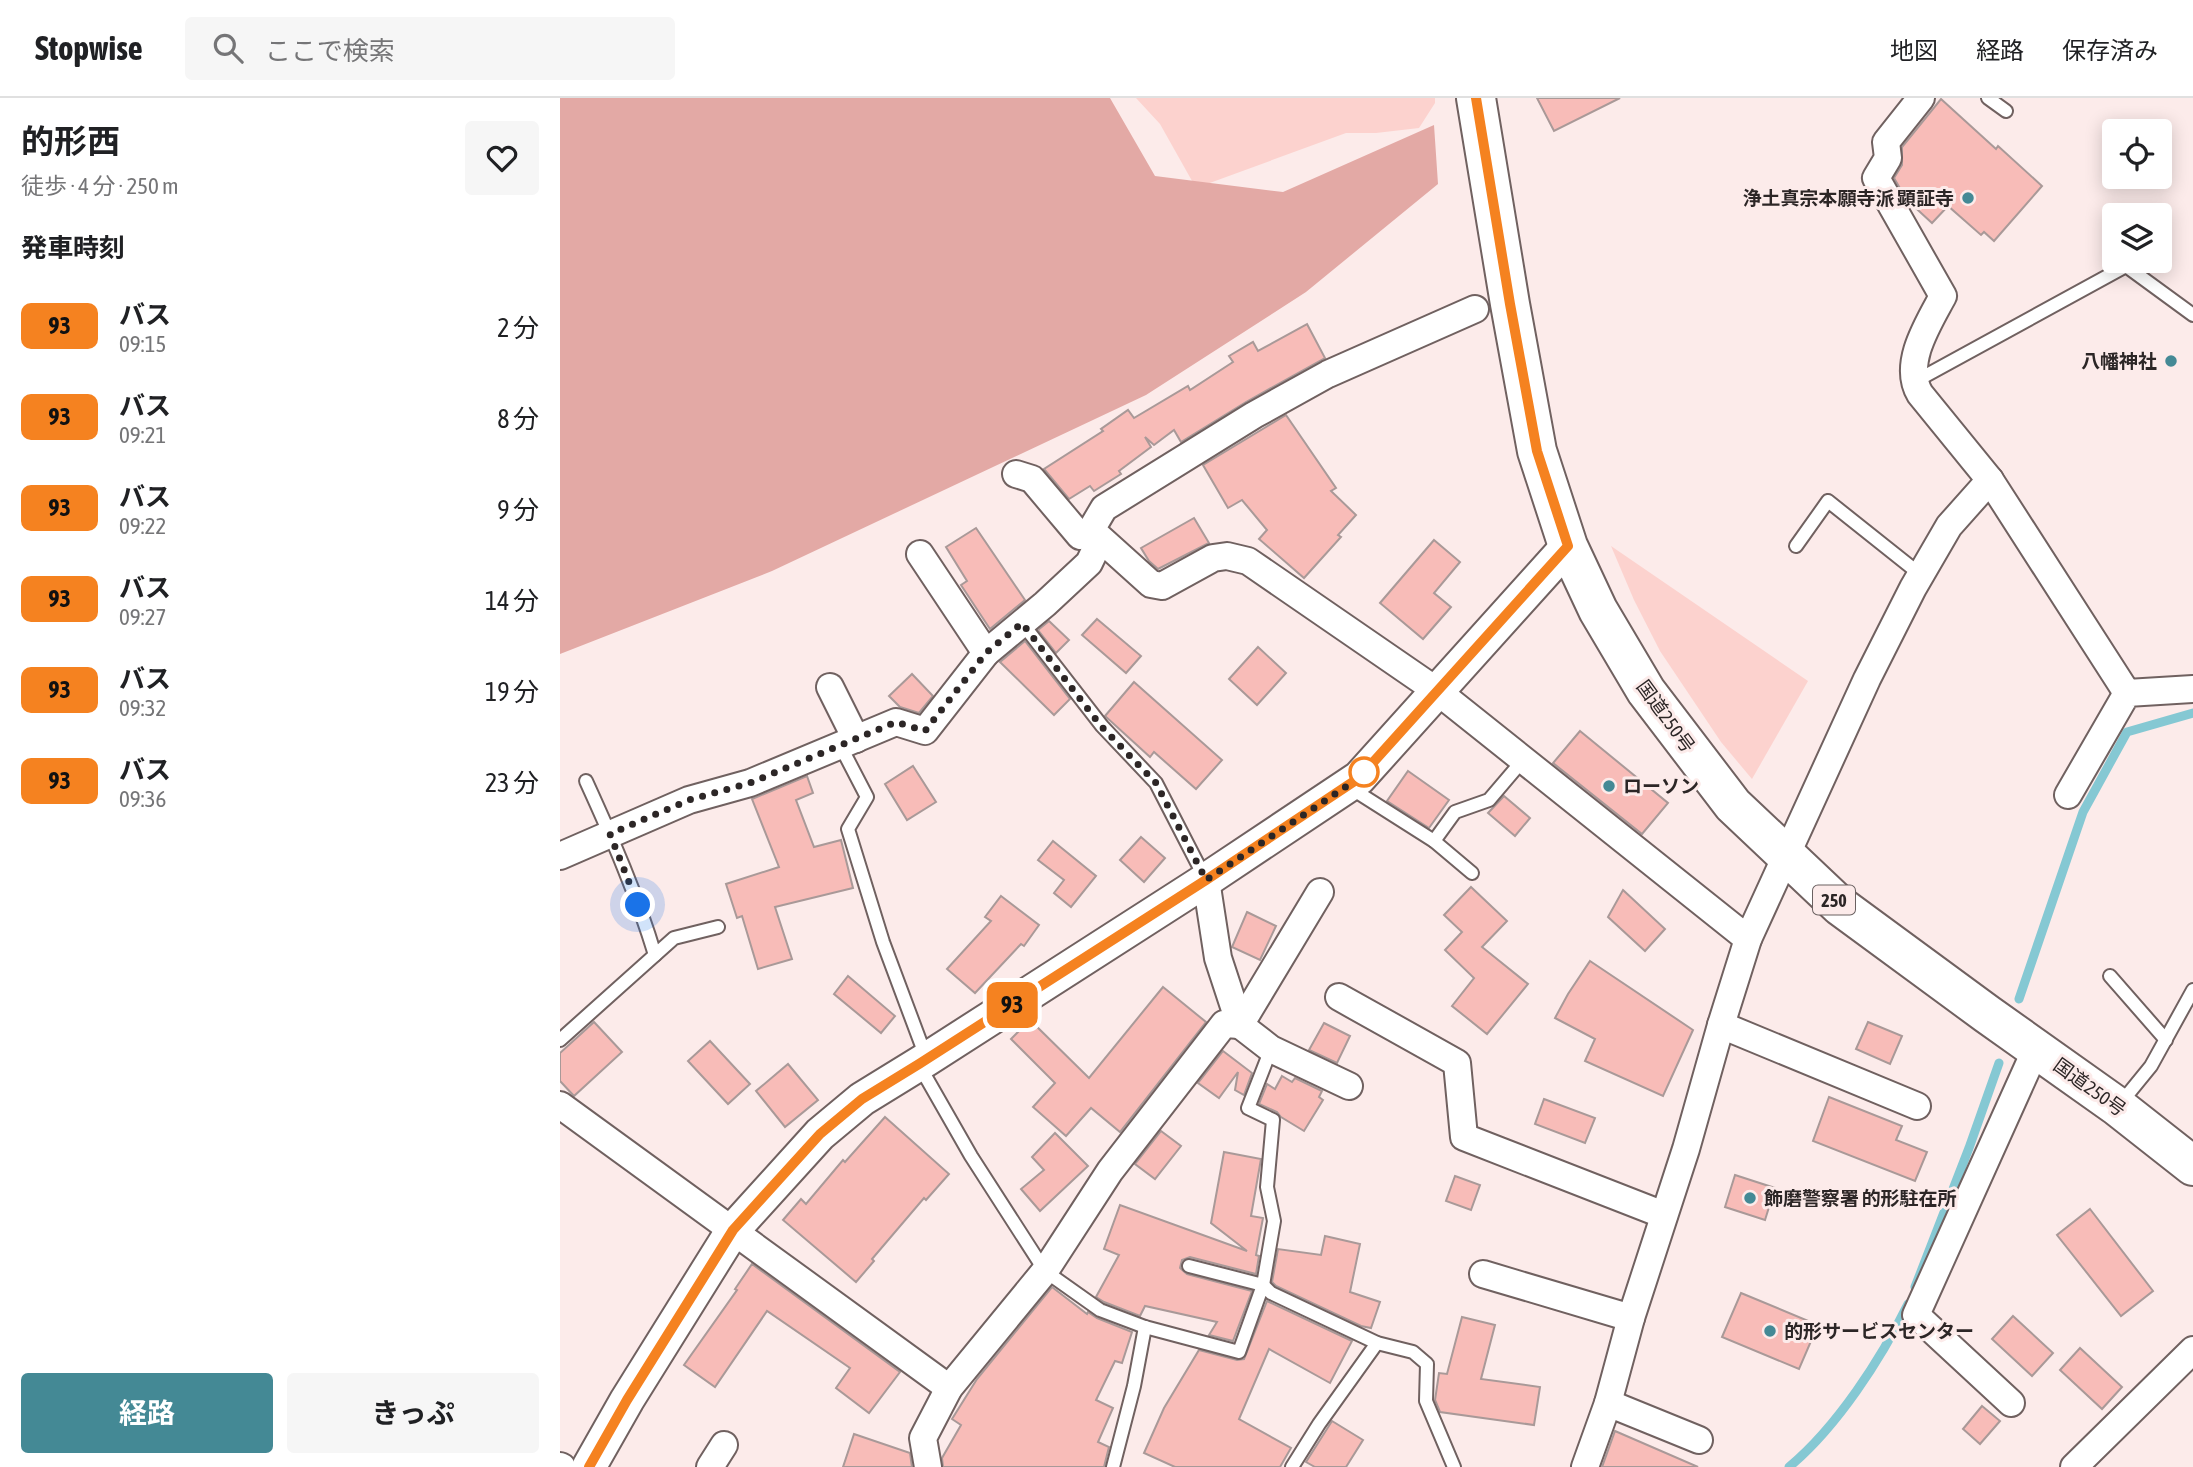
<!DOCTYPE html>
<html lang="ja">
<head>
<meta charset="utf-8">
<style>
  :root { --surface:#fff; --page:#f6f6f6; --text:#202124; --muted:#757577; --line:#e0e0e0; --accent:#448995 }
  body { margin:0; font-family:"Asap Condensed","Noto Sans JP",sans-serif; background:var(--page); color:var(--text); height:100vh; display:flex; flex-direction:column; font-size:26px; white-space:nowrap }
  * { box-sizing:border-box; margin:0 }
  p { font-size:23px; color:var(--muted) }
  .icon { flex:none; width:38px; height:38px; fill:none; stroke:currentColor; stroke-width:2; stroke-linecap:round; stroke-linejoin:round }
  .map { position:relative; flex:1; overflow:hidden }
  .details { display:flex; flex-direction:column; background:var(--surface); width:560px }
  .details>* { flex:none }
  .badge { padding:0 14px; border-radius:10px; font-size:24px; line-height:46px }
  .tools { position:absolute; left:1542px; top:21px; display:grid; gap:14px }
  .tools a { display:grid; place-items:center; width:70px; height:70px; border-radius:7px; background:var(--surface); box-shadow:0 4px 18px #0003; font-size:35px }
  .you { position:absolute; width:35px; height:35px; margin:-18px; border:5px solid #fff; border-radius:50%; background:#1a73e8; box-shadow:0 0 0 10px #1a73e833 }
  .map>.badge { position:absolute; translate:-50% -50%; box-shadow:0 0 0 4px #fff }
  h2 { padding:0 21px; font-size:26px; line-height:63px }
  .round { display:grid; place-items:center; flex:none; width:74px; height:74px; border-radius:7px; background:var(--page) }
  .summary { display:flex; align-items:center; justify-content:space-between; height:119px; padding:0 21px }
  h1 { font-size:33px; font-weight:700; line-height:52px }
  .button { display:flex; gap:14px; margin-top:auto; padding:14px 21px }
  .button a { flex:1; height:80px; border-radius:7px; background:var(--accent); color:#fff; font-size:28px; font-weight:700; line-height:80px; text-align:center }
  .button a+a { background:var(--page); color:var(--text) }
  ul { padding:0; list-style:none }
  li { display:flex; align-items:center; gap:21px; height:91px; padding:0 21px }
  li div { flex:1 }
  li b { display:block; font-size:26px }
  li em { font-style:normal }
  li .badge { min-width:77px; font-weight:700; text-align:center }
  header { display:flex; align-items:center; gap:42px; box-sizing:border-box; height:98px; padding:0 35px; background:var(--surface); border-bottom:2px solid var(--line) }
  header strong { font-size:33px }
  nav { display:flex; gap:38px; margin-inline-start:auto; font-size:24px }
  .search { width:490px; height:63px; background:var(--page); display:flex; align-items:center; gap:18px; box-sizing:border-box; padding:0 24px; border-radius:7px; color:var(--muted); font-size:26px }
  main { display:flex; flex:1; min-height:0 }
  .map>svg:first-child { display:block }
  .green { fill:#fcd2ce }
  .forest { fill:#e3a9a5 }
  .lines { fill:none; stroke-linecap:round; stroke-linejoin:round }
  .stream { stroke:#85c8d3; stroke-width:9 }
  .building { fill:#f8bcb8; stroke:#a99998; stroke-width:2 }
  .service-casing { stroke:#706160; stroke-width:16 }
  .minor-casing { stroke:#706160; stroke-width:30 }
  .tertiary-casing { stroke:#706160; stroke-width:37 }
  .trunk-casing { stroke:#706160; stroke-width:42 }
  .service { stroke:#fff; stroke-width:12 }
  .minor { stroke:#fff; stroke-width:26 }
  .tertiary { stroke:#fff; stroke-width:33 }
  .trunk { stroke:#fff; stroke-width:38 }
  .line-casing { stroke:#fff; stroke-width:16 }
  .line { stroke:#f58220; stroke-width:10 }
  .walk { stroke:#2c2626; stroke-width:7; stroke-dasharray:0 12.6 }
  .poi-dot { fill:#448995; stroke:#fcebea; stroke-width:2.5 }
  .stop-dot { fill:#fff; stroke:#f58220; stroke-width:3.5 }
  .labels { text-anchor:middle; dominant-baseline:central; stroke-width:6; stroke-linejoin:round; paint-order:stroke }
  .shield { fill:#fcebea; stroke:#6a6161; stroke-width:2 }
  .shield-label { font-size:18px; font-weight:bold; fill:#2c2626 }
  .poi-label { font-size:19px; font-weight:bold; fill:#2c2626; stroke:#fcebea; text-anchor:start }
  .street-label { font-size:19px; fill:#2c2626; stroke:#fcebea }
</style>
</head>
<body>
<header>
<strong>Stopwise</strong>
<div class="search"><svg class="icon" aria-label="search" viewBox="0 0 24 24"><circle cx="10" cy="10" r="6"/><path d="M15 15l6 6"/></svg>ここで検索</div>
<nav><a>地図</a><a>経路</a><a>保存済み</a></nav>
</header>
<main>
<section class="details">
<div class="summary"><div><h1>的形西</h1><p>徒歩 · 4 分 · 250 m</p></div><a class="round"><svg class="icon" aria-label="heart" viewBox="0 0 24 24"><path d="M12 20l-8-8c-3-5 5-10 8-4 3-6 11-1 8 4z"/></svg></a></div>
<h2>発車時刻</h2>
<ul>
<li><span class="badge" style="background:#f58220;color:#111">93</span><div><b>バス</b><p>09:15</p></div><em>2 分</em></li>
<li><span class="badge" style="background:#f58220;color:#111">93</span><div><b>バス</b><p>09:21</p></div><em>8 分</em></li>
<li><span class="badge" style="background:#f58220;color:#111">93</span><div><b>バス</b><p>09:22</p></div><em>9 分</em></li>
<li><span class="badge" style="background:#f58220;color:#111">93</span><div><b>バス</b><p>09:27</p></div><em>14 分</em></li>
<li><span class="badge" style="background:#f58220;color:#111">93</span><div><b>バス</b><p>09:32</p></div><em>19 分</em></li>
<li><span class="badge" style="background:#f58220;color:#111">93</span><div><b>バス</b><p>09:36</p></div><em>23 分</em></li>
</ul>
<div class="button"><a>経路</a><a>きっぷ</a></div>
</section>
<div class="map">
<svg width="1633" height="1369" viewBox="0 0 1633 1369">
  <rect width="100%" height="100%" fill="#fcebea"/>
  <g class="green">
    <polygon points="576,0 875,0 875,5 859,30 816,35 786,35 636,90 600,26"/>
    <polygon points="1051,448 1248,583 1192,681 1161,644 1100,553 1074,502"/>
  </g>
  <polygon class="forest" points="0,0 550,0 595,78 723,94 874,27 878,86 746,194 586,297 212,473 0,556"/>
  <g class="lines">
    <g class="stream">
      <polyline points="1459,901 1523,714 1567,634 1633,615"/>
      <polyline points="1355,1189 1409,1050 1439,965"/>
      <path d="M1229 1369C1277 1329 1321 1261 1348 1206"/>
    </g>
  </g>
  <g class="building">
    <polygon points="977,0 1060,0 994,33"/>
    <polygon points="1381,1 1436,51 1438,48 1482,88 1434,143 1424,134 1421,137 1388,108 1372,125 1347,102 1348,99 1341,92 1334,80 1342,67 1342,49"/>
    <polygon points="747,226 765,260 686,304 621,344 614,332 594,347 585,339 591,349 559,373 561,376 534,393 530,388 509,401 484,371 543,333 541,331 568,312 574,320 628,288 630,292 673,264 669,258 693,244 698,253"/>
    <polygon points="726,317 776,390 771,393 796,417 778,437 781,439 744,480 699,441 707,432 682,402 668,410 643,367"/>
    <polygon points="634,420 649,445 598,471 589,463 581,450"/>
    <polygon points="416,430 465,502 430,531 401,487 407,483 386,449"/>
    <polygon points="874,442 900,464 874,495 891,509 863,541 820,505"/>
    <polygon points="537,521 581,558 566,575 522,537"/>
    <polygon points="489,523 509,542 496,555 478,532"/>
    <polygon points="465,543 510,601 494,617 440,564"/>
    <polygon points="698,549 726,575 697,607 669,581"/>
    <polygon points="352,576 373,598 359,615 340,609 329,598"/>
    <polygon points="574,584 662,662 636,691 594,654 590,659 545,618"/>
    <polygon points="1020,633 1108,705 1082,736 993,665"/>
    <polygon points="353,668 376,704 347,722 325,686"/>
    <polygon points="848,673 889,702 869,730 827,703"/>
    <polygon points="247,678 253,695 236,702 254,749 281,742 293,790 215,809 232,861 198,871 182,818 177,820 166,786 219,769 192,701"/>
    <polygon points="944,698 970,720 955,738 928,715"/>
    <polygon points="581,739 605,760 584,784 560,762"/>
    <polygon points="493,743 536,778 511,809 494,795 504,782 478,762"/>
    <polygon points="911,789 947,823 922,849 968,886 927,936 892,908 914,880 885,852 902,834 884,817"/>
    <polygon points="1063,792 1105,831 1085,853 1048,819"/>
    <polygon points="441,798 479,827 464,848 461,846 415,895 387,871 431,823 425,819"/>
    <polygon points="687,814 716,828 700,862 672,849"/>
    <polygon points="1030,863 1133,932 1103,998 1025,963 1035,941 995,920 1008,896"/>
    <polygon points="288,878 335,918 321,935 274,896"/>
    <polygon points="603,889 646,924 560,1034 531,1010 506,1038 473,1009 495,985 451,941 470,922 529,980"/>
    <polygon points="34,924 62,954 14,998 0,983 0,955"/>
    <polygon points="1308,924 1342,938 1330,966 1296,951"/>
    <polygon points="764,925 790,938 777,965 749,952"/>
    <polygon points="150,943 190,986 168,1006 128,963"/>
    <polygon points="663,953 692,975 684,997 675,992 678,974 659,1000 638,985"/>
    <polygon points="228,966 258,1002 225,1029 196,993"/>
    <polygon points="722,978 732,984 735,980 762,993 759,999 763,1002 744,1033 721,1019 717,1014 699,1006 707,986 715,991"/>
    <polygon points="1269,999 1342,1028 1336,1042 1367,1054 1355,1083 1253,1043"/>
    <polygon points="984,1001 1035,1020 1025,1045 975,1026"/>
    <polygon points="325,1019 389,1076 366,1102 364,1100 312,1161 314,1163 296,1184 223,1122 241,1101 246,1106 283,1062 285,1064"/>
    <polygon points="601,1033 621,1048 595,1081 575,1066"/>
    <polygon points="495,1035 528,1068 480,1113 461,1091 484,1072 472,1059"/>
    <polygon points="664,1054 701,1061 691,1118 703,1120 696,1157 699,1158 696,1176 630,1159 622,1162 620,1170 627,1176 692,1193 673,1243 649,1237 657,1224 585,1208 580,1218 544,1204 536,1199 559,1157 544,1151 560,1107 687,1153 651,1125"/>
    <polygon points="1175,1077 1215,1090 1205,1122 1165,1109"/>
    <polygon points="895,1078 920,1087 911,1112 886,1103"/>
    <polygon points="1530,1111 1593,1193 1561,1218 1497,1137"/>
    <polygon points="765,1138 800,1146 790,1194 820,1204 811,1230 801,1228 716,1188 712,1184 718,1151 761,1157"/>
    <polygon points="192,1166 340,1274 309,1315 276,1290 290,1270 207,1213 155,1289 124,1267 177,1192 175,1191"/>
    <polygon points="492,1189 527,1216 528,1214 537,1220 572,1234 562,1265 555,1263 536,1302 553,1310 538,1344 549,1349 544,1369 383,1369 382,1360 401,1327 392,1321 417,1281"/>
    <polygon points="1181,1195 1258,1227 1239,1271 1162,1239"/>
    <polygon points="707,1203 792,1243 770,1285 709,1251 679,1321 731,1350 720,1369 615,1369 584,1355 604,1310 639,1252 677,1262 684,1261"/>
    <polygon points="1453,1218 1493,1255 1472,1278 1432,1241"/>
    <polygon points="902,1219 935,1227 921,1281 980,1289 974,1327 880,1314 875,1302 879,1275 887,1276"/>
    <polygon points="1520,1250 1562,1289 1542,1311 1500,1272"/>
    <polygon points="1422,1308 1440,1323 1420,1346 1403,1331"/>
    <polygon points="772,1323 803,1342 786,1369 755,1369 746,1364"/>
    <polygon points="1055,1333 1138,1369 1042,1369"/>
    <polygon points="294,1336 350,1355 352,1369 283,1369"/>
  </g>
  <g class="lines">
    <defs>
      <g id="service">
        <polyline points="1428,0 1446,13"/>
        <polyline points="1354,284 1566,168 1633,217"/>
        <polyline points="1236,448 1268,403 1361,477"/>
        <polyline points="462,525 542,628 596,685 646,782"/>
        <polyline points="280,647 307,699 288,731 323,844 366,959"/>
        <path d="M26 683C52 740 77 797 95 857"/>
        <polyline points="789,689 874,743 912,775"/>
        <polyline points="874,743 895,714 929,702 963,662"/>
        <polyline points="1550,878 1606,942"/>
        <polyline points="0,942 114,840 158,829"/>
        <polyline points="359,967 411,1058 485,1173 540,1212 585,1229 679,1254 703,1187 711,1195 817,1245 853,1254 867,1266 866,1303 894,1369"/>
        <polyline points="1560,1006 1591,968 1633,892"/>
        <polyline points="629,1168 703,1187 714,1123 707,1089 713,1022 688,1010 711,951"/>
        <polyline points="553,1369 574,1288 585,1229"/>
        <polyline points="732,1369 759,1326 817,1245"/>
      </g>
      <g id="minor">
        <path d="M1361 0 1326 44 1328 60 1316 80 1383 198C1368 226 1342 266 1360 296L1430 382 1567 595"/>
        <polyline points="915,211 768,276 694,317 544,410 531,432 591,486 602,488 653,460 667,458 688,463 877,593 1188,841"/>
        <polyline points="456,376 472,381 520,438 531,432"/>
        <polyline points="360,456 426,555"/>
        <polyline points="270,589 296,641"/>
        <polyline points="1508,697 1567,595 1633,591"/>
        <polyline points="0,758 129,702 190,685 336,624 365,633 426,555 485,506 529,465 540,442"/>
        <polyline points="646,782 658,860 680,927 711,951 789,988"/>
        <polyline points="779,899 897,965 904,1039 1104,1117"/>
        <polyline points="1161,927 1357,1008"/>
        <polyline points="0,1007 389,1290"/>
        <polyline points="923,1176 1071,1220"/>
        <polyline points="1048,1305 1139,1342"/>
        <polyline points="1451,1305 1356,1217 1476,951"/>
        <polyline points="0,1368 2,1369"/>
        <polyline points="150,1369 164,1347"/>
        <polyline points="368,1369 363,1340 389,1290 485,1173 550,1073 664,926 680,927 760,794"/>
        <polyline points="1025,1369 1048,1305 1071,1220 1126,1051 1161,927 1188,841 1307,581 1353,490 1389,428 1430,382"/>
        <polyline points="1514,1369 1633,1252"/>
      </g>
      <polyline id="tertiary" points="29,1369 67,1302 173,1132 260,1036 302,1001 367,961 646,782 799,680 1008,448"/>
      <polyline id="trunk" points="916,0 950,206 977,353 1008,448 1038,512 1086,593 1173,707 1280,808 1427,916 1558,1009 1633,1068"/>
    </defs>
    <use href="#service" class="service-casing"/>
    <use href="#minor" class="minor-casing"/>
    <use href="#tertiary" class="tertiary-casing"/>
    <use href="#trunk" class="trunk-casing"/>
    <use href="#service" class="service"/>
    <use href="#minor" class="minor"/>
    <use href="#tertiary" class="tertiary"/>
    <use href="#trunk" class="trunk"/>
  </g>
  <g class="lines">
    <defs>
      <polyline id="line" points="29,1369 67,1302 173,1132 260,1036 302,1001 359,966 646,782 799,680 1008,448 977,353 950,206 916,0"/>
    </defs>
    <use href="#line" class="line-casing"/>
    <use href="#line" class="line"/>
    <polyline class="walk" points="78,807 50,736 129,702 190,685 336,624 365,633 426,555 462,525 541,628 596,685 646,782 799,680 804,674"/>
  </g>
  <g class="poi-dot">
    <circle cx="1408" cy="100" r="7"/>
    <circle cx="1611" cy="263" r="7"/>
    <circle cx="1049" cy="688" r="7"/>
    <circle cx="1190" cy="1100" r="7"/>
    <circle cx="1210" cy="1233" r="7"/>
  </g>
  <circle class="stop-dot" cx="804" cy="674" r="14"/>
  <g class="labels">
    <rect class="shield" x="1253" y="787.5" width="42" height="29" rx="5"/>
    <g class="shield-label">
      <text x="1274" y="802">250</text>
    </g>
    <g class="poi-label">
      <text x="1394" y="100" text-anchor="end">浄土真宗本願寺派 顕証寺</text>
      <text x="1597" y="263" text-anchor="end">八幡神社</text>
      <text x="1063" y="688">ローソン</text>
      <text x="1204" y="1100">飾磨警察署 的形駐在所</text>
      <text x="1224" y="1233">的形サービスセンター</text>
    </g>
    <g class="street-label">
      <text transform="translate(1106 618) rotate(54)">国道250号</text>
      <text transform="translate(1530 989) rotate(36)">国道250号</text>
    </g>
  </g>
</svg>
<div class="tools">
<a><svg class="icon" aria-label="locate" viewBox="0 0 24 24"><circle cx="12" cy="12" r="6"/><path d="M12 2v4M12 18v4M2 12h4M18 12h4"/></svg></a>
<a><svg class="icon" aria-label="layers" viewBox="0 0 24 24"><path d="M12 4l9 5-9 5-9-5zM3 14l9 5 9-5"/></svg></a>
</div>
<div class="you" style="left:78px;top:807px"></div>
<b class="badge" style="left:452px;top:907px;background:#f58220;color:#111">93</b>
</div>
</main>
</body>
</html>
